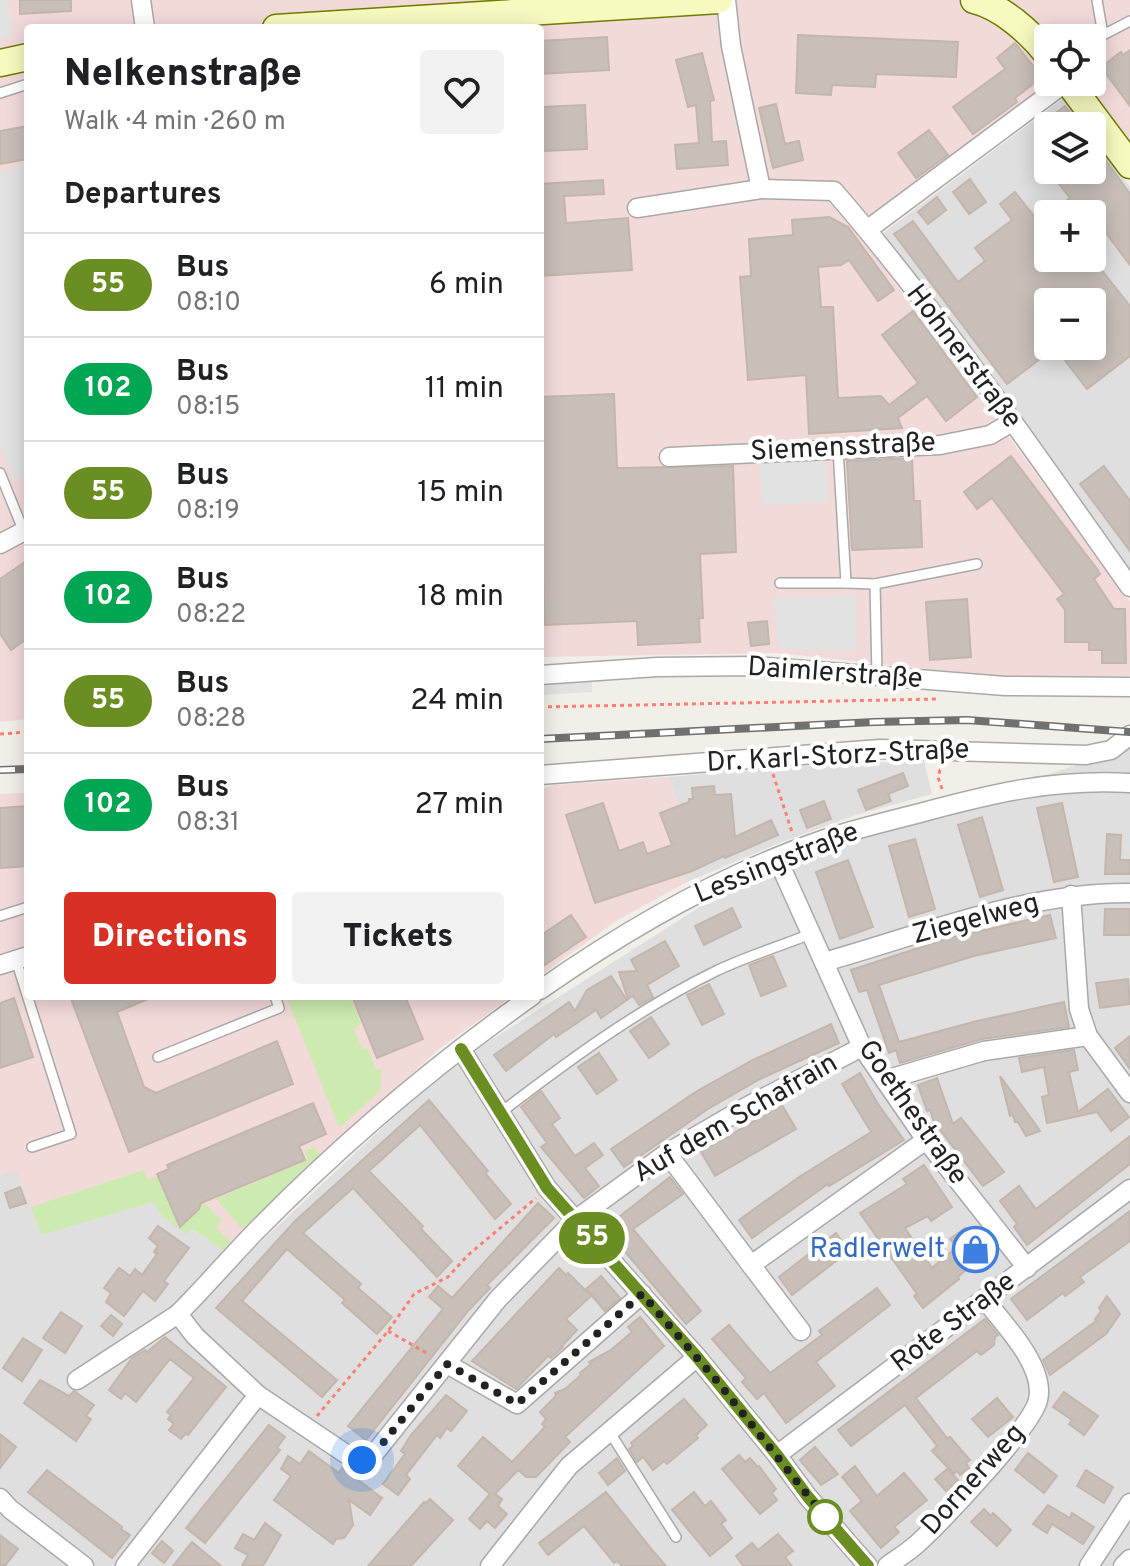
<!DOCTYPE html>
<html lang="en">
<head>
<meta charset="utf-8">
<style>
  :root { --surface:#fff; --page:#f2f2f2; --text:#202124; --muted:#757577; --line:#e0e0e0; --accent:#d93025 }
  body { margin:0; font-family:Overpass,sans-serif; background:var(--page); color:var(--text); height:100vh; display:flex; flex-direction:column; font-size:30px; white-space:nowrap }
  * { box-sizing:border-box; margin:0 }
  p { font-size:26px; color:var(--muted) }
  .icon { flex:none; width:44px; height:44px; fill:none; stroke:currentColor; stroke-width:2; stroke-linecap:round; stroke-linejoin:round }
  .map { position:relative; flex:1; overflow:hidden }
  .sheet { position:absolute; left:24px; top:24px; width:520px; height:976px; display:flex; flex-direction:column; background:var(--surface); border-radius:8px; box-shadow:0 4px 20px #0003 }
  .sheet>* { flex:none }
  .badge { padding:0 16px; border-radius:26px; font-size:28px; line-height:52px }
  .buttons { position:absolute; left:1034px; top:24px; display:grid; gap:16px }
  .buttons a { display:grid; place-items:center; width:72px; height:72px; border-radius:8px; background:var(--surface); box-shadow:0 4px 20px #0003; font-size:40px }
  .you { position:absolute; width:40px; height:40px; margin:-20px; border:6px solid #fff; border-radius:50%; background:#1a73e8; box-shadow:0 0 0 12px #1a73e833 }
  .map>.badge { position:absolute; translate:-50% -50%; box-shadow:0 0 0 4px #fff }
  h2 { padding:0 40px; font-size:30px; line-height:72px }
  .round { display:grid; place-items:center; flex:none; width:84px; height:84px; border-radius:8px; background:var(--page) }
  .head { display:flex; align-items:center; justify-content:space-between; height:136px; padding:0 40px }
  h1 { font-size:38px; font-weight:800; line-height:60px }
  .button { display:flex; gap:16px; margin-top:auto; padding:16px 40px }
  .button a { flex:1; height:92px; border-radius:8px; background:var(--accent); color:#fff; font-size:32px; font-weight:800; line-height:92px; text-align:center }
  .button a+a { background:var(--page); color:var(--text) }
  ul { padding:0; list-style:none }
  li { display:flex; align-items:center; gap:24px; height:104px; padding:0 40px; border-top:2px solid var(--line) }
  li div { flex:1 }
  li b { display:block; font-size:30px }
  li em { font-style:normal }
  li .badge { min-width:88px; font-weight:700; text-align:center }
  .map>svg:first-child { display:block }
  .residential { fill:#e0dfdf; fill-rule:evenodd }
  .commercial { fill:#f2dad9 }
  .grass { fill:#cdebb0 }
  .parking { fill:#e2e2e2 }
  .building { fill:#c7bfb8; stroke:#c4b6ab; stroke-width:2 }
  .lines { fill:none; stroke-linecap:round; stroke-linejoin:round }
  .lane-casing { stroke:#a9a9a9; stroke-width:12 }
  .street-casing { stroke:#a9a9a9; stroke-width:21 }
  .secondary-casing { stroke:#707d05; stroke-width:29 }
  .path { stroke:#fa8072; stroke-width:3; stroke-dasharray:4 4; stroke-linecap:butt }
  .lane { stroke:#fff; stroke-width:9 }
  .street { stroke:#fff; stroke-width:18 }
  .secondary { stroke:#f7fabf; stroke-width:26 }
  .rail-casing { stroke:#707070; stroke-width:8 }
  .rail { stroke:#fff; stroke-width:5; stroke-dasharray:15; stroke-linecap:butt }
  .line-casing { stroke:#fff; stroke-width:18 }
  .line { stroke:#6b8e23; stroke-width:12 }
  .walk { stroke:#222; stroke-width:8; stroke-dasharray:0 14.4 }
  .stop-dot { fill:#fff; stroke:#6b8e23; stroke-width:4 }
  .labels { text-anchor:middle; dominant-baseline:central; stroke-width:8; stroke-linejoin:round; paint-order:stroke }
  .street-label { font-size:28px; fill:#222; stroke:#fff }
  .shop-label { font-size:28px; fill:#366cbe; stroke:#fff; text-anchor:end }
</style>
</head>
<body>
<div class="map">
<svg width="1130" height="1566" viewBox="0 0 1130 1566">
  <rect width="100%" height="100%" fill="#f2efe9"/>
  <g class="residential">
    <path d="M1064 98 1085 126H1048V170H1092V136L1130 187V574L879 236ZM1048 214H1092V258H1048ZM1048 302H1092V346H1048Z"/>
    <polygon points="1130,727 1130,1566 0,1566 0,1175 15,1169 142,1204 153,1202 186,1234 190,1229 207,1238 222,1251 234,1267 444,1070 709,901 801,854 1086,762"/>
    <polygon points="924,761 932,794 856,815 782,842 687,882 677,858 693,844 668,777 798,766"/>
  </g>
  <g class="commercial">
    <polygon points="0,0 1130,0 1130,148 1081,82 1092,82 1092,38 1048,38 1048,82 856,230 1130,601 1130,676 994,676 777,653 540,657 540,28 28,28 28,719 0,722"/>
    <polygon points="668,777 693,844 677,858 687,882 616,921 540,976 540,789 554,785"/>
    <polygon points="28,793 28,996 512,996 439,1049 321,1156 222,1251 207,1238 191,1229 186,1234 161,1215 153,1202 41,1235 16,1170 0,1175 0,794"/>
  </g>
  <g class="grass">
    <polygon points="286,996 350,996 361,1024 354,1028 362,1049 368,1048 376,1070 381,1069 380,1091 339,1128"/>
    <polygon points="314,1147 321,1156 242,1229 216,1199 308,1160 305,1151"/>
    <path d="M144 1170 148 1180 156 1176 174 1214C189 1218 197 1216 202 1201L222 1220 216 1228 231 1242 222 1251 207 1238 191 1229 186 1234 161 1215 153 1202 41 1235 31 1207Z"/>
  </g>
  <g class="parking">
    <polygon points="0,0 8,0 14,36 0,39"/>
    <polygon points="26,163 28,169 28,472 14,481 0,445 0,172"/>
    <polygon points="825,457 829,501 762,506 759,462"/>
    <polygon points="857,595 856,651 778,649 773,598"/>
    <polygon points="592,681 592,692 540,695 540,684"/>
  </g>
  <g class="building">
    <polygon points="20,0 71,0 71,11 20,14"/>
    <polygon points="798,35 958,42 956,77 876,74 875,87 832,85 831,95 796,93"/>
    <polygon points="607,37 609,70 540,74 540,41"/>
    <polygon points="1015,43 1042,77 1015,98 1017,102 973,134 953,107 1005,69 997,58"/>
    <polygon points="1130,50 1130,106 1101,67 1121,52 1123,55"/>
    <polygon points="702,53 714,100 710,101 712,142 726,141 728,165 677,169 675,145 699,143 696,105 688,107 676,60"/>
    <polygon points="776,104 785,144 799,141 803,160 773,168 759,108"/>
    <polygon points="585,105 587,149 543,151 541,107"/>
    <polygon points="1065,106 1081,126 1039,126"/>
    <polygon points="28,126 28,159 0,164 0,131"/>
    <polygon points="929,130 948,155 916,178 898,153"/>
    <polygon points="1092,141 1130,194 1130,265 1085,205 1073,214 1048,214 1048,258 1092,258 1130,306 1130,356 1087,389 1054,346 1092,346 1092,302 1048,302 1048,353 1007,384 894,234 913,221 958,282 985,261 975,248 1012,220 1000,204 1015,192 1038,221 1070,198 1048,170 1092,170"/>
    <polygon points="970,179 986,202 969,214 953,192"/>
    <polygon points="603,180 604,194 564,196 566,223 628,218 632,270 540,276 540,184"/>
    <polygon points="937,197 946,210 928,224 918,212"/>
    <polygon points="829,217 848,227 894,290 878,301 849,260 841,265 818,267 821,307 833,307 838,398 881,396 889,405 918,383 882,335 913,311 977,397 946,421 927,396 898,418 902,428 809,434 806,375 748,380 740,277 751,276 749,239 793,235 792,220"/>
    <polygon points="614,394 617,468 733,466 736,552 700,554 703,618 699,618 700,642 638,645 637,621 545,625 540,503 540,397"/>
    <polygon points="1011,456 1097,569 1100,574 1094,579 1114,609 1125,609 1126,663 1102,663 1102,650 1089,650 1089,642 1065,642 1065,610 1057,599 1064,594 992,498 977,509 964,492"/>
    <polygon points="912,458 914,501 920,501 922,547 852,550 847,461"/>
    <polygon points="1104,466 1130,501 1130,551 1080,484"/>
    <polygon points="28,560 28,638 11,650 0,634 0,579"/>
    <polygon points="967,599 971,657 930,660 926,602"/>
    <polygon points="767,621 769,644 751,646 748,623"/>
    <polygon points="903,773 908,786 888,794 891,801 866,810 858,790"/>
    <polygon points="714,786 715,795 731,794 735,837 771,820 778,835 725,858 724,856 692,871 595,903 566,815 603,803 619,851 643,842 647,854 672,845 660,813 689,802 689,799 693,799 692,788"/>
    <polygon points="824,801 831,819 807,828 800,810"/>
    <polygon points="1062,803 1078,877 1054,882 1037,808"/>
    <polygon points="28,806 28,866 0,868 0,808"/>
    <polygon points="982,817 1003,890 980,897 958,825"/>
    <polygon points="1107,834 1121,835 1120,860 1130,860 1130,874 1105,874"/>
    <polygon points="915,839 935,909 909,917 889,846"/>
    <polygon points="848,860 873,927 840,939 816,872"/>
    <polygon points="732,908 741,927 704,945 695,926"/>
    <polygon points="1105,909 1130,909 1130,935 1104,935"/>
    <polygon points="571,915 586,937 540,968 540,936"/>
    <polygon points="1050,915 1056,938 974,956 879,985 899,1042 977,1021 1064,1002 1069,1027 982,1039 900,1063 896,1050 889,1053 867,990 859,992 851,970 946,939"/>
    <polygon points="665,941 679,966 647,985 653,997 639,1005 633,996 628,999 619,972 637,971 631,960"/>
    <polygon points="773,956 786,986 761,996 749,965"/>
    <polygon points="611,976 627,1000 601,1018 596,1010 556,1037 554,1034 506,1071 494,1055 569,1002 575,1011 587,990"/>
    <polygon points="1128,979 1130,1004 1100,1008 1096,983"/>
    <polygon points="709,984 724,1014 702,1025 687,995"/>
    <polygon points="70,996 155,996 117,1012 144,1087 156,1093 277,1041 293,1084 129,1152"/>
    <polygon points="352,996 405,996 423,1039 377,1058"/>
    <polygon points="14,998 33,1057 0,1068 0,1003"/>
    <polygon points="651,1017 669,1044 649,1058 630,1031"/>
    <polygon points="831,1024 839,1043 760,1079 708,1109 624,1167 611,1149 697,1091 753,1060"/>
    <polygon points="1130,1036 1130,1069 1115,1048"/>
    <polygon points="1074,1050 1078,1070 1069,1072 1078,1112 1108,1089 1129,1117 1111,1131 1097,1112 1047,1123 1042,1097 1049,1095 1044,1067 1022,1072 1019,1058"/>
    <polygon points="599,1053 617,1080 597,1094 578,1067"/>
    <polygon points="860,1073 878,1104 904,1140 829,1186 828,1184 752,1238 739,1220 799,1177 871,1132 842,1084"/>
    <polygon points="1000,1076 1036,1125 1040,1131 1026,1136 1018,1122 1015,1122 1013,1115 1010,1116"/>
    <polygon points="937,1078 953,1124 961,1118 1004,1172 983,1186 934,1122 930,1110 927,1111 918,1085"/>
    <polygon points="541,1091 560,1118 552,1124 575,1156 594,1143 603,1155 585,1168 599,1186 584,1198 541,1147 547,1143 521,1107"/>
    <polygon points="429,1100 488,1171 485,1173 511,1204 495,1219 420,1125 369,1171 423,1226 421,1229 452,1261 437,1277 353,1188 303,1233 361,1284 358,1288 392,1317 377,1334 342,1303 345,1300 287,1249 242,1301 337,1380 322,1397 216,1308 295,1221"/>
    <polygon points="313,1103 326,1134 299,1146 305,1160 201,1203 199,1209 180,1227 157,1174 169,1169 167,1165"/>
    <polygon points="782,1105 796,1129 715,1176 701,1152"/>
    <polygon points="1130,1136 1130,1164 1027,1245 1014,1227 1017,1224 1000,1201 1019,1186 1036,1209"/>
    <polygon points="924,1165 952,1207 931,1221 928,1216 905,1228 932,1268 957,1247 950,1239 965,1228 985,1253 958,1277 959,1279 923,1308 914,1296 917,1294 860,1213 907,1184 903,1179"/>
    <polygon points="670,1177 683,1194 633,1229 701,1311 686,1324 605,1228"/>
    <polygon points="20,1187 26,1203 10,1208 5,1193"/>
    <polygon points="538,1203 554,1218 487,1285 490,1288 468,1311 366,1440 348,1426 443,1309 429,1297 438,1286 452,1298"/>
    <polygon points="1130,1211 1130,1241 1080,1277 1084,1282 1065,1296 1063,1293 1027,1320 1011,1299"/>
    <polygon points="158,1226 189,1248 164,1281 168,1284 155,1301 143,1291 124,1316 106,1302 111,1293 104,1288 119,1268 130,1276 135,1269 142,1275 157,1254 154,1252 158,1246 149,1238"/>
    <polygon points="836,1233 849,1251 792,1295 779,1277"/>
    <polygon points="559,1268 566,1275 568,1273 591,1296 566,1319 577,1330 562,1346 563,1347 551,1358 548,1356 516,1389 472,1361"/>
    <polygon points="601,1276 620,1298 605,1311 586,1289"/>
    <polygon points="877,1288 890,1305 816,1362 835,1386 786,1423 764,1393 757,1399 742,1382 746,1378 712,1339 729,1325 770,1373 822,1335 819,1331"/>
    <polygon points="1107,1296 1120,1314 1106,1334 1050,1375 1043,1360 1096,1321 1095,1319 1101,1311 1099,1308"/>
    <polygon points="61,1312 82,1326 65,1353 43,1338"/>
    <polygon points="111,1315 122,1324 113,1336 101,1326"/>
    <polygon points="640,1317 664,1346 565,1437 570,1442 536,1477 526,1477 518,1470 495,1494 502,1499 498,1506 507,1514 495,1528 487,1521 480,1529 469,1519 490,1494 458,1466 483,1437 512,1462 545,1427 542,1424 546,1419 540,1412 556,1396 555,1393 565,1389 581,1375 580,1373 591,1364 589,1362 611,1350 632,1332 628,1327"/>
    <polygon points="985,1319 998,1335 995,1337 994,1345 981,1355 977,1351 916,1398 947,1438 950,1437 970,1460 966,1463 969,1468 960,1475 957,1471 954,1474 932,1451 937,1446 905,1405 851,1446 838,1430"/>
    <polygon points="165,1337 226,1387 188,1435 186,1433 181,1439 169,1430 174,1424 168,1419 171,1415 167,1412 194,1378 170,1359 136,1402 125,1393 121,1399 109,1390 132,1358 145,1350 147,1352"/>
    <polygon points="23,1338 42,1350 22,1381 3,1368"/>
    <polygon points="40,1380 69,1396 74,1391 94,1405 86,1416 91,1419 76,1441 24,1403"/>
    <polygon points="1064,1392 1098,1416 1084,1435 1069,1424 1072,1420 1053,1407"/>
    <polygon points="446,1395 467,1411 451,1431 447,1428 440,1438 437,1435 406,1475 410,1479 398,1495 383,1484 405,1454 401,1451 411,1435"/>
    <polygon points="997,1398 1013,1417 988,1437 972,1419"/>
    <polygon points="684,1399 707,1425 696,1435 698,1438 667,1464 664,1461 653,1470 643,1457 637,1462 629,1449 633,1446 631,1443"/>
    <polygon points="269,1425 285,1437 277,1448 280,1450 205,1543 186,1528"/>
    <polygon points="0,1434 16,1447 0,1468"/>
    <polygon points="815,1447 838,1474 821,1485 800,1460"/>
    <polygon points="309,1451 339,1473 342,1468 382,1498 370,1515 349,1500 353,1525 344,1538 336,1539 333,1544 274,1500 291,1476 281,1469 288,1456 300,1464"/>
    <polygon points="1028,1453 1057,1476 1044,1493 1015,1470"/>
    <polygon points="739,1455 745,1462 750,1458 758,1467 759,1466 776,1489 772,1493 777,1500 760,1514 722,1469"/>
    <polygon points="617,1458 625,1471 608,1485 599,1473"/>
    <polygon points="855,1466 877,1496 904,1473 927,1500 894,1527 899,1532 881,1548 850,1511 862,1501 842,1477"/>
    <polygon points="947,1469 958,1480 946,1491 935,1479"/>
    <polygon points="47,1470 122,1527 121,1529 130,1535 112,1558 28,1492"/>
    <polygon points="1086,1470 1113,1487 1104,1503 1077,1486"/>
    <polygon points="606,1492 653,1551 666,1566 622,1566 617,1561 614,1563 584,1526 548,1555 539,1543"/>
    <polygon points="694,1492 705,1506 711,1501 726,1520 721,1524 732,1538 710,1556 672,1510"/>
    <polygon points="430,1499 453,1520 411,1566 368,1566 424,1502 426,1503"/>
    <polygon points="1048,1505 1070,1518 1072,1513 1094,1527 1083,1544 1052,1524 1047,1533 1033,1524"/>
    <polygon points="984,1509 991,1516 993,1513 1011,1530 997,1546 971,1522"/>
    <polygon points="265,1523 281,1535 263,1566 242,1566 248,1555 235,1548 243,1534 254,1540"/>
    <polygon points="778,1534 793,1551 785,1557 792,1566 743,1566 736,1556 752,1543 758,1550"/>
    <polygon points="0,1535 18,1549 5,1566 0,1566"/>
    <polygon points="162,1541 173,1551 164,1563 152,1553"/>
    <polygon points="192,1542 221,1566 173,1566"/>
  </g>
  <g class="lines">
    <defs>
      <g id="lane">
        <polyline points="1103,35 1130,21"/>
        <polyline points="1092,49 1103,35 1097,0"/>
        <polyline points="0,93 28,84"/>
        <polyline points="838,449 846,583 875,584"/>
        <polyline points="0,473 24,532"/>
        <polyline points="780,583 846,583"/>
        <polyline points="877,676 875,584 977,564"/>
        <polyline points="0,916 28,907"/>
        <polyline points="16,960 71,1134 32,1147"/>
        <polyline points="158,1057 279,1008 275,996"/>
        <path d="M500 1113C568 1061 638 1009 716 971 747 956 781 946 813 933"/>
        <polyline points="609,1431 676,1537"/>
      </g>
      <g id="street">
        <polyline points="141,0 145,28"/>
        <path d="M761 189 834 191C941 315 1035 453 1130 587"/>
        <polyline points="637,208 761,189 731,46 726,0"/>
        <polyline points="867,230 1066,82"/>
        <polyline points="669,457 940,445 990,435 1012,422"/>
        <polyline points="0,544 28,529"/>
        <polyline points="540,675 657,667 754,666 1005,686 1130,687"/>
        <polyline points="540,775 880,749 1086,755 1111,750 1130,735"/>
        <polyline points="777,858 862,1047 926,1140 1027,1268"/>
        <polyline points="1071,895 1079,1009 1088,1036 1130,1093"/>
        <path d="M824 962C924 934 1025 892 1130 893"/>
        <polyline points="0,965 28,956"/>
        <path d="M540 990C627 929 724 873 825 839 856 829 888 821 920 813 994 793 1052 779 1130 783"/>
        <path d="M532 996C433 1066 338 1147 253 1234 228 1260 204 1288 178 1314L195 1336 258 1395 346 1454 362 1460 374 1454 498 1299 575 1220 667 1153 746 1107 862 1047"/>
        <polyline points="461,1049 547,1188 697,1357 777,1455 808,1497 868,1566"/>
        <polyline points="885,1080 984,1051 1088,1036"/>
        <polyline points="667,1153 751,1265"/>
        <polyline points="801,1331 751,1265 926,1140"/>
        <polyline points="447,1364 517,1404 642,1294"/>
        <polyline points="77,1380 178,1314"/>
        <polyline points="777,1455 1130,1189"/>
        <polyline points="0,1498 10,1509 84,1566"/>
        <polyline points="125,1566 258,1395"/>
        <polyline points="490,1566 569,1466 697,1357"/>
        <path d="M887 1566C897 1559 908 1552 917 1544 941 1522 1032 1427 1038 1400 1046 1367 1004 1324 985 1300"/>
        <polyline points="1089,1566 1130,1503"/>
        <polyline points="1123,1566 1130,1559"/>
      </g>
      <g id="secondary">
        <path d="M974 0C1002 7 1030 32 1048 55"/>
        <polyline points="276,28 719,0"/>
        <polyline points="0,63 28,57"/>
        <polyline points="1068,82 1130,165"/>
      </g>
    </defs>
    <use href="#lane" class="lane-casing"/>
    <use href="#street" class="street-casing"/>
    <use href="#secondary" class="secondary-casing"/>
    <g class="path">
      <polyline points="540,707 936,699"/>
      <polyline points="0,734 28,732"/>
      <polyline points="773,774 793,835"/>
      <polyline points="942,789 938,777 940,770 944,770"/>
      <polyline points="388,1331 430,1355"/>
      <polyline points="317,1416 388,1331 414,1294 448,1277 468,1255 536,1198"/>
    </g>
    <use href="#lane" class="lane"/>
    <use href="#street" class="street"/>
    <use href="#secondary" class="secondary"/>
    <defs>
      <g id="rail">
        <polyline points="540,739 874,722 967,720 1130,732"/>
        <polyline points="0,770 28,769"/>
      </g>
    </defs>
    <use href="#rail" class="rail-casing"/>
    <use href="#rail" class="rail"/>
  </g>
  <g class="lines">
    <defs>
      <polyline id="line" points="461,1049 547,1188 697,1357 777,1455 808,1497 868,1566"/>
    </defs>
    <use href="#line" class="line-casing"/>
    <use href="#line" class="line"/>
    <polyline class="walk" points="362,1460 374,1454 447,1364 517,1404 642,1294 717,1381 825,1517"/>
  </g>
  <defs>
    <symbol id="shop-ring" viewBox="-11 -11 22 22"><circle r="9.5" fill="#fff" stroke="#3f7fe0" stroke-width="1.5"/><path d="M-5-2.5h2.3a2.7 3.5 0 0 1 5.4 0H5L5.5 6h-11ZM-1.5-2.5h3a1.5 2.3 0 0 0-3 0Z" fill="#3f7fe0"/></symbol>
  </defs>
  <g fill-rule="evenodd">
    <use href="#shop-ring" x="950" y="1224" width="51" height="51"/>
  </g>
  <circle class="stop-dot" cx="825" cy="1517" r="16"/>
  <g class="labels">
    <g class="street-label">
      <text transform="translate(963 357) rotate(53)">Hohnerstraße</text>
      <text transform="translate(843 448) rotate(-3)">Siemensstraße</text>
      <text transform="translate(835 674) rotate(4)">Daimlerstraße</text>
      <text transform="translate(838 757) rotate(-3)">Dr. Karl-Storz-Straße</text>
      <text transform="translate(777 864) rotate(-22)">Lessingstraße</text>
      <text transform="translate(976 920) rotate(-15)">Ziegelweg</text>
      <text transform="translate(912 1113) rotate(55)">Goethestraße</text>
      <text transform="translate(736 1119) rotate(-30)">Auf dem Schafrain</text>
      <text transform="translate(954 1323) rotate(-37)">Rote Straße</text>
      <text transform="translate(974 1480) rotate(-48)">Dornerweg</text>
    </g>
    <g class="shop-label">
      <text x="945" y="1250">Radlerwelt</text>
    </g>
  </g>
</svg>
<div class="buttons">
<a><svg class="icon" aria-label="locate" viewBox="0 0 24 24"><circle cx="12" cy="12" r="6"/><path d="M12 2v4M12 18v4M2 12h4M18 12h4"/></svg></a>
<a><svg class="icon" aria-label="layers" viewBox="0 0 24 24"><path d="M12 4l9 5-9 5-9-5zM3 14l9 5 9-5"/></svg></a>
<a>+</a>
<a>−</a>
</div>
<div class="you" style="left:362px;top:1460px"></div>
<b class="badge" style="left:592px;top:1238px;background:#6b8e23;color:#fff">55</b>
<section class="sheet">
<div class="head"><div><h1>Nelkenstraße</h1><p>Walk · 4 min · 260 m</p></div><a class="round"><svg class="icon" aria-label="heart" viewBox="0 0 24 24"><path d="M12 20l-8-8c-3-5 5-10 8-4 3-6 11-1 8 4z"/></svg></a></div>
<h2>Departures</h2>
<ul>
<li><span class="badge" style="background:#6b8e23;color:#fff">55</span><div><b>Bus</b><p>08:10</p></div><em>6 min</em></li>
<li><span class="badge" style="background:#00a651;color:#fff">102</span><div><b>Bus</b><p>08:15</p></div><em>11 min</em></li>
<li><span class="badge" style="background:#6b8e23;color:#fff">55</span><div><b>Bus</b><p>08:19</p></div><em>15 min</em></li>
<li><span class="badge" style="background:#00a651;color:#fff">102</span><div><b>Bus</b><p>08:22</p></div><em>18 min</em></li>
<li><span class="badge" style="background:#6b8e23;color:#fff">55</span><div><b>Bus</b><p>08:28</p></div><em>24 min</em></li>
<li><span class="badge" style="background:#00a651;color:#fff">102</span><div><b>Bus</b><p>08:31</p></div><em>27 min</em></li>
</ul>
<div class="button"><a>Directions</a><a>Tickets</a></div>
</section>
</div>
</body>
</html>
